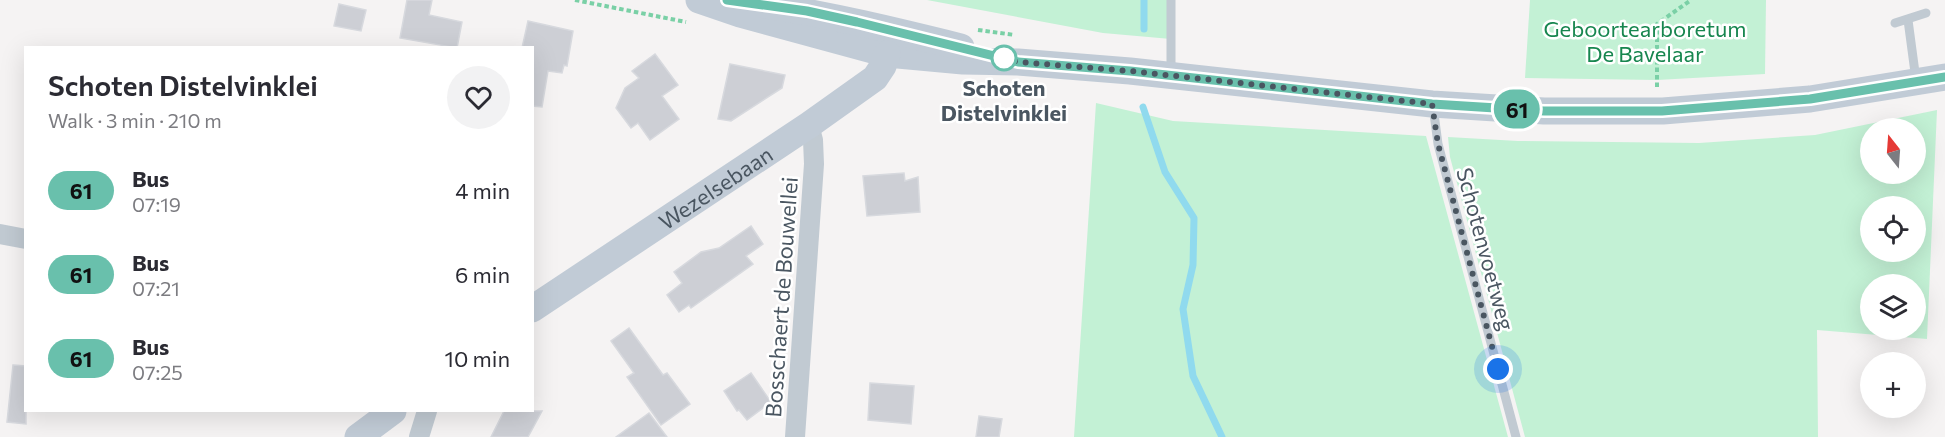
<!DOCTYPE html>
<html lang="en">
<head>
<meta charset="utf-8">
<style>
  :root { --surface:#fff; --page:#f2f2f3; --text:#2b2b33; --muted:#7c7c81 }
  body { margin:0; font-family:Commissioner,sans-serif; background:var(--page); color:var(--text); height:100vh; display:flex; flex-direction:column; font-size:22px; white-space:nowrap }
  * { box-sizing:border-box; margin:0 }
  p { font-size:20px; color:var(--muted) }
  .icon { flex:none; width:33px; height:33px; fill:none; stroke:currentColor; stroke-width:2; stroke-linecap:round; stroke-linejoin:round }
  .map { position:relative; flex:1; overflow:hidden }
  .sheet { position:absolute; left:24px; top:46px; width:510px; height:366px; display:flex; flex-direction:column; background:var(--surface); border-radius:0px; box-shadow:0 6px 24px #0002 }
  .sheet>* { flex:none }
  .badge { padding:0 12px; border-radius:20px; font-size:21px; line-height:39px }
  .needle { width:39px; rotate:343deg }
  .tools { position:absolute; left:1860px; top:118px; display:grid; gap:12px }
  .tools a { display:grid; place-items:center; width:66px; height:66px; border-radius:50%; background:var(--surface); box-shadow:0 6px 24px #0002; font-size:30px }
  .you { position:absolute; width:30px; height:30px; margin:-15px; border:4px solid #fff; border-radius:50%; background:#1a73e8; box-shadow:0 0 0 9px #1a73e833 }
  .map>.badge { position:absolute; translate:-50% -50%; box-shadow:0 0 0 3px #fff }
  .round { display:grid; place-items:center; flex:none; width:63px; height:63px; border-radius:32px; background:var(--page) }
  .head { display:flex; align-items:center; justify-content:space-between; height:102px; padding:0 24px }
  h1 { font-size:28px; font-weight:600; line-height:45px }
  ul { padding:0; list-style:none }
  li { display:flex; align-items:center; gap:18px; height:84px; padding:0 24px }
  li div { flex:1 }
  li b { display:block; font-size:22px }
  li em { font-style:normal }
  li .badge { min-width:66px; font-weight:700; text-align:center }
  .map>svg:first-child { display:block }
  .green { fill:#c3f1d5; fill-rule:evenodd }
  .lines { fill:none; stroke-linecap:round; stroke-linejoin:round }
  .stream { stroke:#90daee; stroke-width:7 }
  .building { fill:#cdcfd5; stroke:#d7d9de; stroke-width:1.5 }
  .path { stroke:#7ad0a6; stroke-width:4; stroke-dasharray:4.5 3; stroke-linecap:butt }
  .lane { stroke:#c1cad2; stroke-width:9 }
  .street { stroke:#c1cad2; stroke-width:20 }
  .secondary { stroke:#c1cbd6; stroke-width:27 }
  .line-casing { stroke:#fff; stroke-width:14 }
  .line { stroke:#69c0ac; stroke-width:9 }
  .walk { stroke:#4a5661; stroke-width:6; stroke-dasharray:0 10.8 }
  .stop-dot { fill:#fff; stroke:#69c0ac; stroke-width:3 }
  .labels { text-anchor:middle; dominant-baseline:central; stroke-width:5; stroke-linejoin:round; paint-order:stroke }
  .park-label { font-size:22px; fill:#17864f; stroke:#fff }
  .stop-label { font-size:22px; font-weight:bold; fill:#4a5661; stroke:#fff }
  .street-label { font-size:22px; fill:#4a5661; stroke:#fff }
</style>
</head>
<body>
<div class="map">
<svg width="1945" height="437" viewBox="0 0 1945 437">
  <rect width="100%" height="100%" fill="#f5f3f3"/>
  <g class="green">
    <polygon points="927,0 1171,0 1171,39 1103,33"/>
    <polygon points="1530,0 1766,0 1765,74 1657,80 1525,78"/>
    <polygon points="1096,103 1173,121 1426,136 1508,437 1074,437"/>
    <path d="M1937 110 1927 339 1817 330 1818 437H1525L1450 157 1448 137 1518 141 1699 143 1815 135ZM1870 129H1916V174H1870ZM1870 207H1916V252H1870ZM1870 285H1916V330H1870Z"/>
  </g>
  <g class="lines">
    <g class="stream">
      <polyline points="1144,0 1144,29"/>
      <polyline points="1143,107 1165,172 1194,218 1193,265 1183,309 1193,376 1222,437"/>
    </g>
  </g>
  <g class="building">
    <polygon points="407,0 432,0 429,15 462,22 457,48 400,38"/>
    <polygon points="339,4 366,10 361,31 334,26"/>
    <polygon points="528,21 573,31 567,66 564,65 562,73 548,71 542,107 532,106 532,48 522,48"/>
    <polygon points="655,54 678,85 662,96 679,119 650,140 638,123 631,128 616,108 625,88 639,78 632,71"/>
    <polygon points="730,64 785,75 782,88 731,121 718,119"/>
    <polygon points="904,173 905,181 918,177 920,212 867,216 863,176"/>
    <polygon points="751,226 763,244 746,256 753,264 691,308 689,305 679,312 667,295 682,283 674,272 701,252 719,248"/>
    <polygon points="629,328 663,375 667,373 690,404 661,425 627,377 634,373 611,341"/>
    <polygon points="13,365 26,366 26,424 7,422"/>
    <polygon points="751,373 771,402 747,420 739,410 737,411 724,391"/>
    <polygon points="870,383 914,386 911,424 868,420"/>
    <polygon points="504,411 542,411 528,437 491,437"/>
    <polygon points="649,413 667,437 616,437"/>
    <polygon points="979,416 1002,419 999,437 976,437"/>
  </g>
  <g class="lines">
    <g class="path">
      <polyline points="575,0 686,22"/>
      <polyline points="978,30 1015,35"/>
      <polyline points="1657,87 1657,24 1691,0"/>
    </g>
    <g class="lane">
      <polyline points="1908,20 1916,80"/>
      <polyline points="1895,23 1926,13"/>
      <polyline points="1171,74 1171,0"/>
      <polyline points="1433,106 1438,144 1516,437"/>
    </g>
    <g class="street">
      <polyline points="0,234 26,239"/>
      <polyline points="419,437 427,411"/>
      <polyline points="795,437 814,164 813,140 809,125"/>
    </g>
    <g class="secondary">
      <polyline points="699,0 740,14 887,54 963,61 1018,62 1130,71 1432,104 1544,111 1663,111 1810,99 1945,77"/>
      <path d="M764 5C831 15 896 31 961 47"/>
      <path id="s1" d="M532 309 809 125 875 78 883 66 887 54"/>
      <polyline points="358,437 393,411"/>
    </g>
  </g>
  <g class="lines">
    <defs>
      <polyline id="line" points="727,0 807,11 857,22 1018,62 1130,71 1432,104 1544,111 1662,111 1810,99 1945,77"/>
    </defs>
    <use href="#line" class="line-casing"/>
    <use href="#line" class="line"/>
    <polyline class="walk" points="1004,58 999,57 1018,62 1130,71 1432,104 1438,144 1498,369"/>
  </g>
  <circle class="stop-dot" cx="1004" cy="58" r="12"/>
  <g class="labels">
    <g class="park-label">
      <text x="1645" y="28">Geboortearboretum<tspan x="1645" dy="25">De Bavelaar</tspan></text>
    </g>
    <g class="stop-label">
      <text x="1004" y="87">Schoten<tspan x="1004" dy="25">Distelvinklei</tspan></text>
    </g>
    <g class="street-label">
      <text stroke="none"><textPath href="#s1" startOffset="220">Wezelsebaan</textPath></text>
      <text transform="translate(1486 249) rotate(75)">Schotenvoetweg</text>
      <text transform="translate(781 297) rotate(-86)">Bosschaert de Bouwellei</text>
    </g>
  </g>
</svg>
<div class="tools">
<a><svg class="needle" viewBox="-14 -14 28 28"><path d="M0-13l5 13h-10z" fill="#e53935"/><path d="M0 13l5-13h-10z" fill="#7c7c81"/></svg></a>
<a><svg class="icon" aria-label="locate" viewBox="0 0 24 24"><circle cx="12" cy="12" r="6"/><path d="M12 2v4M12 18v4M2 12h4M18 12h4"/></svg></a>
<a><svg class="icon" aria-label="layers" viewBox="0 0 24 24"><path d="M12 4l9 5-9 5-9-5zM3 14l9 5 9-5"/></svg></a>
<a>+</a>
</div>
<div class="you" style="left:1498px;top:369px"></div>
<b class="badge" style="left:1517px;top:109px;background:#69c0ac;color:#111">61</b>
<section class="sheet">
<div class="head"><div><h1>Schoten Distelvinklei</h1><p>Walk · 3 min · 210 m</p></div><a class="round"><svg class="icon" aria-label="heart" viewBox="0 0 24 24"><path d="M12 20l-8-8c-3-5 5-10 8-4 3-6 11-1 8 4z"/></svg></a></div>
<ul>
<li><span class="badge" style="background:#69c0ac;color:#111">61</span><div><b>Bus</b><p>07:19</p></div><em>4 min</em></li>
<li><span class="badge" style="background:#69c0ac;color:#111">61</span><div><b>Bus</b><p>07:21</p></div><em>6 min</em></li>
<li><span class="badge" style="background:#69c0ac;color:#111">61</span><div><b>Bus</b><p>07:25</p></div><em>10 min</em></li>
</ul>
</section>
</div>
</body>
</html>
